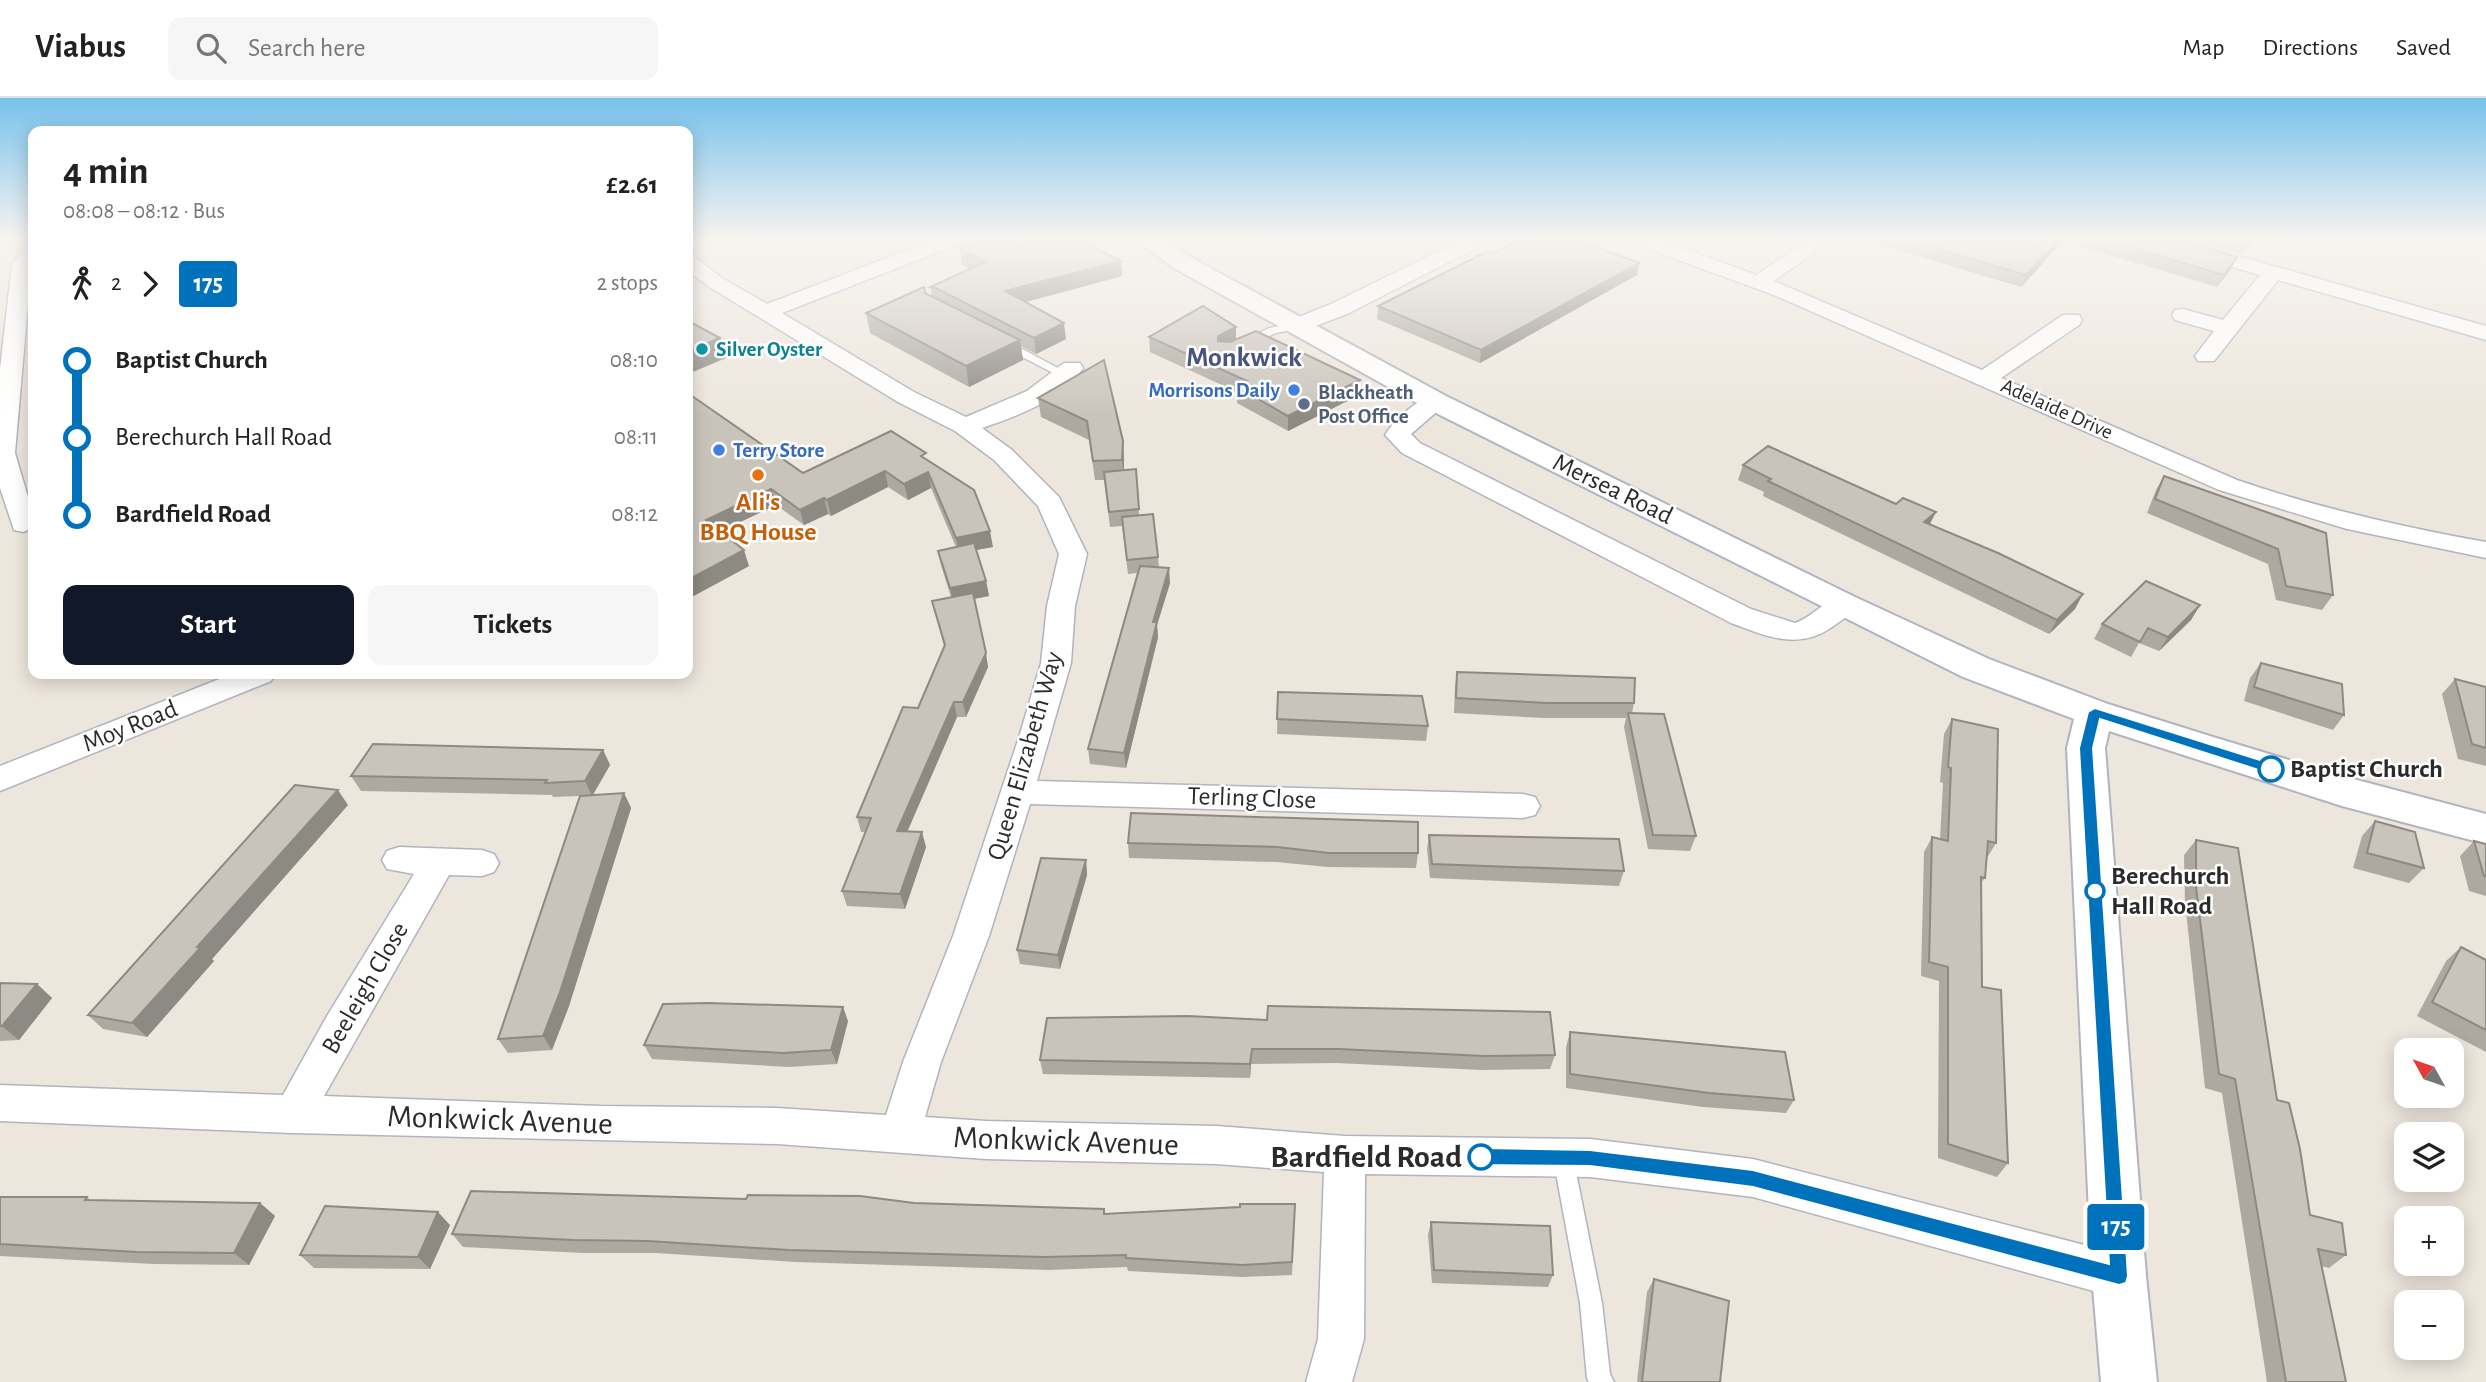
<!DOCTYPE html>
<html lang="en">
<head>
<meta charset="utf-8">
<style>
  :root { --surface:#fff; --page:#f6f6f6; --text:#222; --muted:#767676; --line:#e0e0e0; --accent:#111827 }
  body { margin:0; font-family:"Alegreya Sans",sans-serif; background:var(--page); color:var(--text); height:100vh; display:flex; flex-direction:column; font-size:26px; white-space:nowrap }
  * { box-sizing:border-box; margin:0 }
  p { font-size:23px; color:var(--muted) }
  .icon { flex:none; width:38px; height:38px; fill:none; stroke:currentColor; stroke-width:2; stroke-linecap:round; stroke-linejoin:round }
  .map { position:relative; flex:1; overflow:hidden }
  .sheet { position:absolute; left:28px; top:28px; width:665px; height:553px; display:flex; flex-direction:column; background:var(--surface); border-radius:14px; box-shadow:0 4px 18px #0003 }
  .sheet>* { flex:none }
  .badge { padding:0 14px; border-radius:5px; font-size:24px; line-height:46px }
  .needle { width:46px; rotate:310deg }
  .controls { position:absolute; left:2394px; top:940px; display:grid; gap:14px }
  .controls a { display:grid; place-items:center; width:70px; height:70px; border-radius:14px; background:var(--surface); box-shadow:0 4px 18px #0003; font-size:35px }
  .map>.badge { position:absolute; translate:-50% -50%; box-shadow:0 0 0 4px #fff }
  .legs { display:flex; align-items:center; gap:10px; height:77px; padding:0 35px; font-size:23px }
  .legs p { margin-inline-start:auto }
  .head { display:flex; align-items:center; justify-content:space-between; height:119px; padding:0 35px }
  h1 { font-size:38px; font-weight:700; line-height:52px }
  .button { display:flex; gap:14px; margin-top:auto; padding:14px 35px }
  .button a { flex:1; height:80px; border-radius:14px; background:var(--accent); color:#fff; font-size:28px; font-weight:700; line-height:80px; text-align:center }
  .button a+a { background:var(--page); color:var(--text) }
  ul { padding:0 35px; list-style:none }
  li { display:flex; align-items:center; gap:24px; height:77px; font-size:26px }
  li i { display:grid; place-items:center; width:10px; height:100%; margin:0 9px; background:currentColor }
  li i::after { content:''; width:18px; height:18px; margin:-9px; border:5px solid; border-radius:50%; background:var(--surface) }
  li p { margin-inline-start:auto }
  li:first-child i { background:linear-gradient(#0000 50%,currentColor 0) }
  li:last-child i { background:linear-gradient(currentColor 50%,#0000 0) }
  header { display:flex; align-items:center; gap:42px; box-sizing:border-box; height:98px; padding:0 35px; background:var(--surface); border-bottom:2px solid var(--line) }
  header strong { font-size:33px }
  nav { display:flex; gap:38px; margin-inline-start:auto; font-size:24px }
  .search { width:490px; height:63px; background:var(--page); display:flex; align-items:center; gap:18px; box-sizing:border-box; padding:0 24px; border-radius:14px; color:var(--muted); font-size:26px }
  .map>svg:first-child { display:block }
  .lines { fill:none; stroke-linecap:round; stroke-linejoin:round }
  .lane-casing { stroke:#b1b4bf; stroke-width:3 }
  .street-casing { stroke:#b1b4bf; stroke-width:3 }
  .secondary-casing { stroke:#b1b4bf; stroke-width:4 }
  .lane { fill:#fff; fill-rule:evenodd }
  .street { fill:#fff; fill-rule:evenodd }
  .secondary { fill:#fff; fill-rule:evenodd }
  .wall { fill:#ada9a1 }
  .shaded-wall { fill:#8d8983 }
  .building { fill:#c9c4bb; stroke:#8d8983; stroke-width:2 }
  .line-1 { fill:#0072bc; stroke:#fff; stroke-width:2 }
  .culture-dot { fill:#0f9aa8; stroke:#fff; stroke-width:2.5 }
  .shop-dot { fill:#3f7fe0; stroke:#fff; stroke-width:2.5 }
  .service-dot { fill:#5c6f8a; stroke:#fff; stroke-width:2.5 }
  .food-dot { fill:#e8710a; stroke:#fff; stroke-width:2.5 }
  .stop-1-dot { fill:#fff; stroke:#0072bc; stroke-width:3.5 }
  .labels { text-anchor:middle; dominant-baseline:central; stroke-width:5; stroke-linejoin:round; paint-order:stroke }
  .far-culture-label { font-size:21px; font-weight:bold; fill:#0d838f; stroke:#fff; text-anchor:start }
  .far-shop-label { font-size:21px; font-weight:bold; fill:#366cbe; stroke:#fff; text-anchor:end }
  .far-service-label { font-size:21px; font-weight:bold; fill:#4e5e75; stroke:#fff; text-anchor:start }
  .far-street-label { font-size:21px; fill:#2b2b2b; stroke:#fff }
  .street-label { font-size:26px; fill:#2b2b2b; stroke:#fff }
  .food-label { font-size:26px; font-weight:bold; fill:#c56008; stroke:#fff }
  .stop-label { font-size:26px; font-weight:bold; fill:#2b2b2b; stroke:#fff; text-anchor:start }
  .far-district-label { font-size:28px; font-weight:bold; fill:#4a557d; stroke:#fff }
  .near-street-label { font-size:32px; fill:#2b2b2b; stroke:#fff }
  .near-stop-label { font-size:32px; font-weight:bold; fill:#2b2b2b; stroke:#fff; text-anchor:end }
</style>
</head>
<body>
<header>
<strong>Viabus</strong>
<div class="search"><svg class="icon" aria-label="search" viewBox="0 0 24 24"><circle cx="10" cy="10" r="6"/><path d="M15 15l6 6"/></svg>Search here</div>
<nav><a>Map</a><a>Directions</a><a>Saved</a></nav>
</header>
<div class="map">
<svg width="2486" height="1284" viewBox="0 0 2486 1284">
  <rect width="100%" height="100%" fill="#ede6dd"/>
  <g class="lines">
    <defs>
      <g id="lane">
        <polygon points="1297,225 1302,228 1301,230 1276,235 1246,248 1240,245 1269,230"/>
        <polygon points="1001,244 1009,244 1071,277 1061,279 1001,248"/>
        <polygon points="1563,1049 1570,1052 1573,1059 1602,1205 1610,1276 1614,1284 1589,1284 1587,1280 1580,1205 1553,1059 1556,1052"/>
      </g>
      <g id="street">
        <path d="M939 140H967L964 144 782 215 914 294 966 319 1027 293 1064 265H1080L1083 270C1062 302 1017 318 982 330L1012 352 1059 399 1087 456 1075 508 1071 565 1037 683 1523 696 1535 699 1540 708 1535 717 1523 720 1030 706 989 838 941 964 925 1019 986 1023 1216 1028 1345 1038 1590 1041 1753 1061 2119 1156 2135 1163 2141 1178 2135 1193 2119 1200 1753 1099 1590 1079 1365 1076 1364 1241 1352 1284H1306L1318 1241 1324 1074 1216 1066 986 1061 777 1046 293 1035 0 1023V987L283 997 327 918 414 776 387 771 382 762 387 753 399 749 482 752 494 756 499 765 494 774 482 778 449 777 324 998 601 1008 777 1010 886 1017 903 964 953 838 1019 639 1041 565 1047 508 1059 456 1038 408 994 362 955 333 898 304 708 188 688 173V157L695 159 722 180 767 206Z"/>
        <polygon points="1466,140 1491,140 1488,144 1347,216 1297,235 1289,233 1286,228 1289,223 1331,206"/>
        <path d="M1626 140H1655L1756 177 1811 140H1834L1774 183 1982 272 2063 217H2079L2082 222 2079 227 2001 280 2237 382C2319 410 2401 429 2486 444V460L2347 431 2219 392 1774 197 1629 144Z"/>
        <polygon points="2142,140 2174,140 2486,228 2486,242 2278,182 2214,263 2198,263 2195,258 2214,233 2175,222 2172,217 2175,212 2183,211 2223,222 2260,177 2145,144"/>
        <polygon points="33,149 15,355 33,416 33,430 23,434 14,432 0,390 0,271 12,166 26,151"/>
        <path d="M1436 297 1444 299 1448 304 1411 336 1420 345 1751 511 1795 525C1816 518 1829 494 1853 501L1857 507C1851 516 1841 523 1832 529 1798 553 1766 538 1731 525L1402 355 1385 337C1396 320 1416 302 1436 297Z"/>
        <polygon points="232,576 275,576 271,583 0,693 0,668"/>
      </g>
      <polygon id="secondary" points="1133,140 1161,140 1192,160 1446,298 1855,499 1989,561 2108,606 2213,639 2342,678 2486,716 2486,746 2342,708 2109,633 2105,650 2146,1178 2157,1284 2101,1284 2092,1178 2067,650 2074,621 1963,579 1426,310 1174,170"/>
    </defs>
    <use href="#lane" class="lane-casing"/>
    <use href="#street" class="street-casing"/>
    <use href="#secondary" class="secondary-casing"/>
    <use href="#lane" class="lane"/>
    <use href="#street" class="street"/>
    <use href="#secondary" class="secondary"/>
  </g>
  <g class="wall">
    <polygon points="1877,140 2170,140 2237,159 2231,171 2217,189 2063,143 2021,189 1875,145"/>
    <polygon points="2183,140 2254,140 2242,156"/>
    <polygon points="960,151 1121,163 1122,178 1026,204 1066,241 1036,256 1021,248 1023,262 969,289 870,235 866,215 932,198 930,189 970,171 962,167"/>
    <polygon points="1493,155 1639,165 1637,177 1480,265 1377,221 1378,208"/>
    <polygon points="1236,229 1236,242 1360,282 1359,297 1288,333 1237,305 1237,294 1150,254 1149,239"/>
    <polygon points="1104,262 1123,343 1124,372 1136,371 1139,417 1158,459 1159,469 1170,485 1157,527 1158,539 1126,670 1090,666 1088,651 1137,475 1128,476 1122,428 1110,429 1104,382 1095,382 1089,342 1041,319 1038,300"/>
    <polygon points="688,299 803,375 927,362 993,449 976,452 986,483 989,498 974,501 988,569 966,619 957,619 907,734 926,749 905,811 847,808 842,793 866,734 861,734 857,719 918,610 944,548 932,503 951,499 941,467 938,453 956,449 931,390 908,402 888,389 831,418 828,416 804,427 776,407 720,433 749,468 688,501"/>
    <polygon points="1743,367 1930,427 2075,511 2049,536 1763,398 1764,394 1738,382"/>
    <polygon points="2164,378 2326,435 2333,497 2322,512 2276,502 2268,466 2147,415 2156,392"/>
    <polygon points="2200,507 2191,522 2159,553 2139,545 2131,559 2094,541 2102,526"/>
    <polygon points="2261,565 2344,617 2333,632 2244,603 2250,580"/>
    <polygon points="1457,574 1634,605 1632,615 1696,738 1690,753 1648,751 1624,629 1626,620 1544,620 1454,615 1455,589"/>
    <polygon points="2455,581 2486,589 2486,668 2458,661 2442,596"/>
    <polygon points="1278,594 1428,628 1426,643 1277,636"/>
    <polygon points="1952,621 1996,745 1987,760 1985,780 1981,785 1982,889 2008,1065 1997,1079 1938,1060 1939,883 1921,878 1924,754 1932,739 1940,741 1943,685 1940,684 1944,636"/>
    <polygon points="603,652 610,667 593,697 624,695 631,710 569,908 552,952 508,955 498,941 580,698 553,699 552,697 361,693 351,678"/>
    <polygon points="348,707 212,861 214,863 147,939 103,931 88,917"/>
    <polygon points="1131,715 1418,755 1416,770 1328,769 1276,764 1129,760 1128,745"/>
    <polygon points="2375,723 2424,770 2409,785 2353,770 2362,738"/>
    <polygon points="1429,737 1624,773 1619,788 1430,780 1427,751"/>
    <polygon points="2196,742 2277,1002 2310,1117 2346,1157 2329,1170 2321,1168 2346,1284 2267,1284 2222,995 2205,990 2185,804 2184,757"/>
    <polygon points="2474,743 2486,746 2486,798 2469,793 2460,758"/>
    <polygon points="1086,762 1087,777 1060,871 1020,866 1017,852"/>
    <polygon points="2461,849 2486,862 2486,954 2417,918 2446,863"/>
    <polygon points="0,885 37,886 52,900 19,942 0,943"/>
    <polygon points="1047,920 1555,957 1550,971 1481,972 1337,965 1251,966 1250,980 1043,976 1040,962"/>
    <polygon points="848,923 837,966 789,969 652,961 644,947"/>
    <polygon points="1570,934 1794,1002 1786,1015 1703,1009 1566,990 1566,949"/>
    <polygon points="0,1099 87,1099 90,1102 260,1105 275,1118 249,1167 154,1166 0,1158"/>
    <polygon points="746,1101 1104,1111 1105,1116 1295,1106 1292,1177 1242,1179 1128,1173 1127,1169 1048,1172 795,1164 656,1155 583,1155 463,1149 452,1136"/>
    <polygon points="1431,1124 1553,1177 1548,1189 1432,1185 1428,1137"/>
    <polygon points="450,1127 430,1171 314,1170 300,1157"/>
    <polygon points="1654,1181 1720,1284 1637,1284 1647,1194"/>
  </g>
  <g class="shaded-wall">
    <polygon points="2060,140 2064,140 2063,143 2021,189 2026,177"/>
    <polygon points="2252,140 2254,140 2242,156 2248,144"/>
    <polygon points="2237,159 2231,171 2217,189 2224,177"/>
    <polygon points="1121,163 1122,178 1007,209 1005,193"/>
    <polygon points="1639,165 1637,177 1480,265 1481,252"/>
    <polygon points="1064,225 1066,241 1036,256 1034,240"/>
    <polygon points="1236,229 1236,244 1218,253 1218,238"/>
    <polygon points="720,240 726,260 688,276 688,253"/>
    <polygon points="1020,242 1023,262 969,289 966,268"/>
    <polygon points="1360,282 1359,297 1288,333 1288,318"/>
    <polygon points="1123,343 1124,362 1124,382 1122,362"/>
    <polygon points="885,373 888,389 831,418 827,402"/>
    <polygon points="928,374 931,390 908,402 904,386"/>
    <polygon points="771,391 776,407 711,438 706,422"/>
    <polygon points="824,400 828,416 804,427 800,412"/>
    <polygon points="1936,414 1929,428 1924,424"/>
    <polygon points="990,433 993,449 959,455 956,440"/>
    <polygon points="744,452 749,468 688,501 688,482"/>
    <polygon points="1169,470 1170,485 1157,527 1158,539 1126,670 1124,655 1153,524"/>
    <polygon points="986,483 989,498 953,505 950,490"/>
    <polygon points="2083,496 2075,511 2049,536 2057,522"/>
    <polygon points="2200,507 2191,522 2159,553 2168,539"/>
    <polygon points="986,555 988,569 966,619 963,604"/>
    <polygon points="954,604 957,619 901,748 897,733"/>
    <polygon points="603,652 610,667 592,698 585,683"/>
    <polygon points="338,692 348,707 212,861 214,863 147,939 132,925 197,849"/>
    <polygon points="624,695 631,710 569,908 552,952 543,938"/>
    <polygon points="922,734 926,749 905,811 900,796"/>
    <polygon points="1086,762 1087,777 1060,871 1058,857"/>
    <polygon points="37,886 52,900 19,942 2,928"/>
    <polygon points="843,909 848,923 837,966 831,952"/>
    <polygon points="1252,951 1251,966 1250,980 1250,966"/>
    <polygon points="260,1105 275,1118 249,1167 234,1155"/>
    <polygon points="438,1114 450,1127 430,1171 418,1159"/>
  </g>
  <g class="building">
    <polygon points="988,140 1075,140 1121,163 1005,193 1064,225 1034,240 936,190 930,189 985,164 960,151"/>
    <polygon points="1523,140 1574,140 1639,165 1481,252 1378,208 1488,153 1493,155"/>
    <polygon points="1901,140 2060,140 2026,177"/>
    <polygon points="2098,140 2170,140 2237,159 2224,177"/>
    <polygon points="2233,140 2252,140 2248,144"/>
    <polygon points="924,189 925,195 1020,242 966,268 866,215"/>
    <polygon points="1203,208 1236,229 1218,238 1218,243 1230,244 1256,233 1360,282 1288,318 1237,289 1247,283 1149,239"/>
    <polygon points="688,223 720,240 688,253"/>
    <polygon points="1104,262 1123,343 1122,362 1093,363 1087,323 1038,300"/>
    <polygon points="692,298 803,375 891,333 926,355 921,358 974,392 990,433 956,440 928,374 904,386 885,373 827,402 824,400 800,412 771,391 706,422 744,452 688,482 688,299"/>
    <polygon points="1768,348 1896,406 1903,400 1936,414 1924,424 1998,455 2083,496 2057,522 1768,383 1771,381 1743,367"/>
    <polygon points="1136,371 1139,411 1109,414 1104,374"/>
    <polygon points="2164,378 2326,435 2333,497 2286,488 2278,451 2155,401"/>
    <polygon points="1153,416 1158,459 1127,462 1122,419"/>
    <polygon points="974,445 986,483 950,490 938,453"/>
    <polygon points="1140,468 1169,470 1153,524 1157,524 1124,655 1088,651"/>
    <polygon points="2146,483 2200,507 2168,539 2148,530 2140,544 2102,526"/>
    <polygon points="973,495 986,555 963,604 954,604 897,733 922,734 900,796 842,793 871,720 857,719 903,609 918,610 945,547 932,503"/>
    <polygon points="2261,565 2342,586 2344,617 2254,589"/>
    <polygon points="1457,574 1635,580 1634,605 1547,605 1456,600"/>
    <polygon points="2455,581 2486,589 2486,650 2472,646"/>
    <polygon points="1278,594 1422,598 1428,628 1277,621"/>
    <polygon points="1628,615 1664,616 1696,738 1653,737"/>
    <polygon points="1952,621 1998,631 1996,745 1988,743 1985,780 1981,779 1982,889 2001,892 2008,1065 1948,1046 1948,869 1929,864 1932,739 1948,743 1951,670 1948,669"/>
    <polygon points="373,646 603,652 585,683 545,685 547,682 351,678"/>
    <polygon points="295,687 338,692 197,849 201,849 132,925 88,917"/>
    <polygon points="624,695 560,894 543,938 498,941 580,698"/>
    <polygon points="1131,715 1418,724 1418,755 1329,755 1277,749 1128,745"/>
    <polygon points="2375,723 2415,734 2424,770 2367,755"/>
    <polygon points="1429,737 1619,741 1624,773 1432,766"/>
    <polygon points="2196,742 2238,750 2277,1002 2289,1005 2300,1051 2310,1117 2342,1125 2346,1157 2318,1151 2346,1284 2286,1284 2235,981 2219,976 2196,789"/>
    <polygon points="2474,743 2486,746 2486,779 2484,778"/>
    <polygon points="1041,760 1086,762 1058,857 1017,852"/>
    <polygon points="2461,849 2486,862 2486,932 2432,904"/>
    <polygon points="0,885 37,886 2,928 0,928"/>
    <polygon points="708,905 843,909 831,952 783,955 644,947 663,906"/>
    <polygon points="1268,908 1550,914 1555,957 1484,958 1339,951 1252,951 1250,966 1040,962 1047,920 1188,918 1267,922"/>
    <polygon points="1570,934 1785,954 1794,1002 1709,995 1570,976"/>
    <polygon points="471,1093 746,1101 748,1097 860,1098 914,1105 1104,1111 1104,1116 1240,1109 1240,1106 1295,1106 1292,1164 1242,1167 1126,1160 1126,1157 1045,1159 789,1152 648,1143 573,1142 452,1136"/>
    <polygon points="0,1099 87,1099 85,1102 260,1105 234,1155 137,1154 0,1146"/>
    <polygon points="325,1108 438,1114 418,1159 300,1157"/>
    <polygon points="1431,1124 1550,1128 1553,1177 1434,1172"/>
    <polygon points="1654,1181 1729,1203 1720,1284 1642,1284"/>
  </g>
  <linearGradient id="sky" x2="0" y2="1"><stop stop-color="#77c1ec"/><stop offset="0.44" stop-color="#f7f4f0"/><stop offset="1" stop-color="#f7f4f0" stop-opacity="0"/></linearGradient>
  <rect width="2486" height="320" fill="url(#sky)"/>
  <polygon class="line-1" points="2095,610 2276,667 2278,671 2271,676 2100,621 2093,650 2128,1178 2126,1185 2119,1187 1753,1089 1590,1068 1481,1067 1475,1064 1472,1059 1475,1053 1481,1050 1590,1052 1753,1072 2109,1166 2079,650 2088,614"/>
  <circle class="culture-dot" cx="702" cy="251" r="7"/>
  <g class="shop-dot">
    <circle cx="1294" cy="292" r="7"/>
    <circle cx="719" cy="352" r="7"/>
  </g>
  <circle class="service-dot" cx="1304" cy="306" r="7"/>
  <circle class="food-dot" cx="758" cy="377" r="7"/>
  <g class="stop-1-dot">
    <circle cx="2271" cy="671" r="12"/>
    <circle cx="2095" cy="793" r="9"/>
    <circle cx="1481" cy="1059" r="12"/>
  </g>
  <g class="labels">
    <g class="far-culture-label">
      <text x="716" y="251">Silver Oyster</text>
    </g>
    <g class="far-shop-label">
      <text x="1280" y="292">Morrisons Daily</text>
      <text x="733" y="352" text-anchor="start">Terry Store</text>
    </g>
    <g class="far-service-label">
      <text x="1318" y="294">Blackheath<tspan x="1318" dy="24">Post Office</tspan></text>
    </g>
    <g class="far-street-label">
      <text transform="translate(2057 311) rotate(24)">Adelaide Drive</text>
    </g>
    <g class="street-label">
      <text transform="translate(1613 391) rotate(26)">Mersea Road</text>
      <text transform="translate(130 628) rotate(-22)">Moy Road</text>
      <text transform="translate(1025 658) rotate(-74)">Queen Elizabeth Way</text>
      <text transform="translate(1252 700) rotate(2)">Terling Close</text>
      <text transform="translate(365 890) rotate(-60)">Beeleigh Close</text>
    </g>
    <g class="food-label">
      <text x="758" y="404">Ali's<tspan x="758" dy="30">BBQ House</tspan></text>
    </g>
    <g class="stop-label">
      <text x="2290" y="671">Baptist Church</text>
      <text x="2111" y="778">Berechurch<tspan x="2111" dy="30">Hall Road</tspan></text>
    </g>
    <g class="far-district-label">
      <text x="1244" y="260">Monkwick</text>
    </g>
    <g class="near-street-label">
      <text transform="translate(500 1022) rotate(2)">Monkwick Avenue</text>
      <text transform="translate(1066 1043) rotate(2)">Monkwick Avenue</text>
    </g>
    <g class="near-stop-label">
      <text x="1462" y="1059">Bardfield Road</text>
    </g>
  </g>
</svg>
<div class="controls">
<a><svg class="needle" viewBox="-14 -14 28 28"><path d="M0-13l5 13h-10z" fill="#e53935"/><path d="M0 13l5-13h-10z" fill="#767676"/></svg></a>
<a><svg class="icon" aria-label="layers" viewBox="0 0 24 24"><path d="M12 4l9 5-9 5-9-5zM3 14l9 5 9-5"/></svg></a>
<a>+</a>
<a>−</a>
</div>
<b class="badge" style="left:2116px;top:1129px;background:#0072bc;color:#fff">175</b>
<section class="sheet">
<div class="head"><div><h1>4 min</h1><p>08:08 – 08:12 · Bus</p></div><b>£2.61</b></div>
<div class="legs"><svg class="icon" aria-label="walk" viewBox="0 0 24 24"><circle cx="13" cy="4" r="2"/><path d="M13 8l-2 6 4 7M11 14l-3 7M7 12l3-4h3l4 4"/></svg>2<svg class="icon" aria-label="forward" viewBox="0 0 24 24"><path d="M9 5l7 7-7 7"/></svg><b class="badge" style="background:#0072bc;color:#fff">175</b><p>2 stops</p></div>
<ul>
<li><i style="color:#0072bc"></i><b>Baptist Church</b><p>08:10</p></li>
<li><i style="color:#0072bc"></i><span>Berechurch Hall Road</span><p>08:11</p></li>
<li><i style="color:#0072bc"></i><b>Bardfield Road</b><p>08:12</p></li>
</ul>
<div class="button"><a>Start</a><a>Tickets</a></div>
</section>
</div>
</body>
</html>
